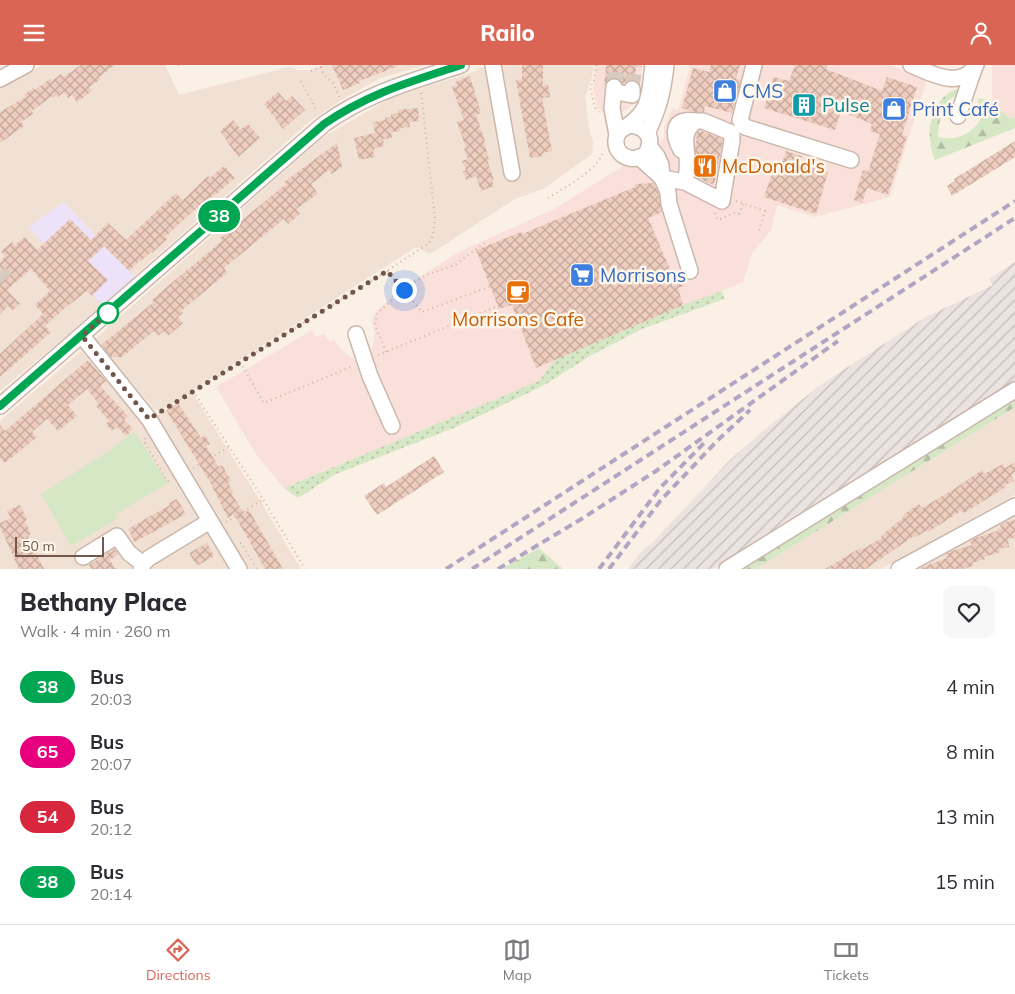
<!DOCTYPE html>
<html lang="en">
<head>
<meta charset="utf-8">
<style>
  :root { --surface:#fff; --page:#f7f7f7; --text:#2b2b33; --muted:#7c7c81; --line:#e1e1e2; --accent:#db6554 }
  body { margin:0; font-family:Mulish,sans-serif; background:var(--page); color:var(--text); height:100vh; display:flex; flex-direction:column; font-size:19px; white-space:nowrap }
  * { box-sizing:border-box; margin:0 }
  p { font-size:16px; color:var(--muted) }
  .icon { flex:none; width:28px; height:28px; fill:none; stroke:currentColor; stroke-width:2; stroke-linecap:round; stroke-linejoin:round }
  .map { position:relative; height:504px; overflow:hidden }
  .panel { display:flex; flex-direction:column; background:var(--surface); flex:1 }
  .panel>* { flex:none }
  .badge { padding:0 10px; border-radius:16px; font-size:18px; line-height:32px }
  .scale { position:absolute; left:15px; bottom:12px; width:89px; box-sizing:border-box; padding-left:5px; border:2px solid #71564c; border-top:0; font-size:14px; line-height:18px; white-space:nowrap; color:#71564c; -webkit-text-stroke:4px #fef5eb; paint-order:stroke }
  .you { position:absolute; width:25px; height:25px; margin:-12px; border:4px solid #fff; border-radius:50%; background:#1a73e8; box-shadow:0 0 0 8px #1a73e833 }
  .map>.badge { position:absolute; translate:-50% -50%; box-shadow:0 0 0 2px #fff }
  .round { display:grid; place-items:center; flex:none; width:52px; height:52px; border-radius:10px; background:var(--page) }
  .headline { display:flex; align-items:center; justify-content:space-between; height:85px; padding:0 20px }
  h1 { font-size:24px; font-weight:800; line-height:38px }
  ul { padding:0; list-style:none }
  li { display:flex; align-items:center; gap:15px; height:65px; padding:0 20px }
  li div { flex:1 }
  li b { display:block; font-size:19px }
  li em { font-style:normal }
  li .badge { min-width:55px; font-weight:700; text-align:center }
  header { display:flex; justify-content:space-between; align-items:center; height:65px; padding:0 20px; background:var(--accent); color:#fff; font-size:22px; font-weight:800 }
  .dock { display:flex; justify-content:space-around; align-items:center; height:70px; border-top:1px solid var(--line); background:var(--surface); font-size:14px; color:var(--muted) }
  .dock a { display:grid; justify-items:center; gap:2px }
  .dock .current { color:var(--accent) }
  .map>svg:first-child { display:block }
  .residential { fill:#f1e1d4 }
  .commercial { fill:#fae0da }
  .industrial { fill:url(#industrial-furrows) }
  .education { fill:#ede2f7 }
  .grass { fill:url(#grass-dots) }
  .forest { fill:url(#forest-firs) }
  .park { fill:#d6e7c5 }
  .building { fill:url(#building-cross-hatch) }
  .lines { fill:none; stroke-linecap:round; stroke-linejoin:round }
  .minor-tunnel { stroke:#d8cabf; stroke-width:15; stroke-dasharray:15 8; stroke-linecap:butt }
  .minor-casing { stroke:#cbb7ac; stroke-width:18 }
  .path { stroke:#d2b1a2; stroke-width:2; stroke-dasharray:1 4; stroke-linecap:butt }
  .minor { stroke:#fff; stroke-width:15 }
  .rail { stroke:#b2a5c3; stroke-width:4; stroke-dasharray:8 5; stroke-linecap:butt }
  .line-casing { stroke:#fff; stroke-width:11 }
  .line { stroke:#00a651; stroke-width:8 }
  .walk { stroke:#71564c; stroke-width:5; stroke-dasharray:0 9 }
  .stop-dot { fill:#fff; stroke:#00a651; stroke-width:2.5 }
  .labels { text-anchor:middle; dominant-baseline:central; stroke-width:5; stroke-linejoin:round; paint-order:stroke }
  .shop-label { font-size:19px; fill:#366cbe; stroke:#fef5eb; text-anchor:start }
  .culture-label { font-size:19px; fill:#0d838f; stroke:#fef5eb; text-anchor:start }
  .food-label { font-size:19px; fill:#c56008; stroke:#fef5eb; text-anchor:start }
</style>
</head>
<body>
<header><svg class="icon" aria-label="menu" viewBox="0 0 24 24"><path d="M4 6h16M4 12h16M4 18h16"/></svg>Railo<svg class="icon" aria-label="person" viewBox="0 0 24 24"><circle cx="12" cy="8" r="4"/><path d="M4 21q1-7 8-7t8 7"/></svg></header>
<div class="map">
<svg width="1015" height="504" viewBox="0 0 1015 504">
  <defs>
    <pattern id="industrial-furrows" width="10" height="10" patternUnits="userSpaceOnUse" patternTransform="scale(1.25)"><rect width="10" height="10" fill="#ebe3df"/><path d="M-1 1l2-2M0 10L10 0M9 11l2-2" fill="none" stroke="#c3bbb7"/></pattern>
    <pattern id="grass-dots" width="8" height="8" patternUnits="userSpaceOnUse" patternTransform="scale(1.25)"><rect width="8" height="8" fill="#d6e7c5"/><path d="M2 2h.1M6 6h.1" fill="none" stroke="#b2bea2" stroke-width="1.8" stroke-linecap="round"/></pattern>
    <pattern id="forest-firs" width="22" height="20" patternUnits="userSpaceOnUse" patternTransform="scale(1.25)"><rect width="22" height="20" fill="#d6e7c5"/><path d="M5 1l3.5 6h-7zM16 11l3.5 6h-7z" fill="#b2bea2"/></pattern>
    <pattern id="building-cross-hatch" width="8" height="8" patternUnits="userSpaceOnUse" patternTransform="scale(1.25)"><rect width="8" height="8" fill="#eecdbf"/><path d="M0 0l8 8M0 8l8-8" fill="none" stroke="#c5a99d"/></pattern>
  </defs>
  <rect width="100%" height="100%" fill="#faf0e5"/>
  <g class="residential">
    <polygon points="42,0 165,0 179,30 289,2 298,5 310,5 323,0 425,0 381,13 343,34 310,56 64,273 0,326 0,23"/>
    <polygon points="488,0 594,0 592,12 585,32 590,69 593,75 592,89 543,124 515,134 430,189 416,182 160,346 154,344 97,277 96,273 323,72 389,34 470,8"/>
    <polygon points="81,286 121,332 142,359 193,329 261,437 301,504 0,504 0,356"/>
    <polygon points="1015,342 1015,430 881,504 756,504"/>
    <polygon points="1015,448 1015,504 913,504"/>
  </g>
  <g class="commercial">
    <polygon points="596,0 642,0 641,12 634,39 605,59 603,47 597,43 593,23"/>
    <polygon points="687,0 890,0 927,15 890,132 814,152 777,140 771,165 752,188 743,217 555,295 540,316 284,423 256,389 216,322 312,265 316,272 324,269 330,277 334,275 339,282 357,297 370,291 374,275 375,268 372,257 373,251 398,225 461,186 556,143 626,99 639,100 664,73 664,62 673,43 678,45 690,2"/>
    <polygon points="992,0 1015,0 1015,52 1010,54 992,36"/>
  </g>
  <polygon class="industrial" points="1015,197 1015,318 714,504 628,504 640,488 653,477 730,395 764,365 823,318 926,252 993,220 989,214"/>
  <polygon class="education" points="64,137 135,212 102,240 28,162"/>
  <polygon class="grass" points="722,226 725,234 724,234 642,264 590,291 546,319 524,330 456,362 336,409 298,433 284,423 539,316 555,295 683,240"/>
  <g class="forest">
    <path d="M963 22 962 30C940 32 940 55 938 72 944 73 949 74 955 73 972 69 989 54 977 36L979 33 992 36 1010 54 1015 52V63L935 95C924 68 929 30 963 22Z"/>
    <polygon points="1015,334 1015,342 756,504 738,504"/>
    <polygon points="539,483 563,504 502,504"/>
  </g>
  <polygon class="park" points="134,366 168,418 115,450 117,454 71,481 41,429 109,386"/>
  <g class="building">
    <polygon points="81,0 115,0 99,12 101,14 89,22 92,26 77,37 72,30 68,33 64,27 58,32 57,30 53,33 52,31 32,46 33,49 21,57 24,61 0,78 0,47 26,32 24,30 33,23 35,25 50,14 52,16 61,9 63,12"/>
    <polygon points="332,0 398,0 398,1 359,16 360,18 343,25"/>
    <polygon points="522,0 543,0 543,20 548,19 550,32 542,33 552,86 543,88 543,91 530,93 516,15 522,14"/>
    <polygon points="606,0 636,0 635,15 628,16 623,19 619,14 611,13 604,21"/>
    <polygon points="711,0 740,0 736,14 741,15 732,48 705,41 704,47 695,47 682,43 693,3 709,7"/>
    <polygon points="795,0 828,0 826,4 882,26 887,12 917,22 902,70 907,71 888,130 867,123 862,138 854,135 863,105 868,107 880,69 870,66 872,59 841,46 835,65 764,43 774,12 789,16"/>
    <polygon points="470,11 481,48 476,50 485,76 484,77 489,94 487,95 494,115 492,116 494,121 481,126 476,111 466,115 463,106 466,105 462,96 468,94 464,83 466,83 457,57 464,55 452,22 457,20 455,17"/>
    <polygon points="278,27 286,36 292,31 305,45 283,64 264,39"/>
    <polygon points="418,43 419,56 409,57 410,62 400,63 401,66 391,67 392,73 383,74 384,81 375,83 375,84 373,85 375,92 359,95 354,73 375,68 373,57 385,55 385,53 391,52 391,49 398,48 398,45"/>
    <polygon points="233,55 241,64 248,59 260,73 238,92 220,66"/>
    <polygon points="699,65 723,74 714,120 696,112 695,82 697,73 695,72"/>
    <polygon points="1015,76 1015,92 952,131 947,121 955,116 954,114"/>
    <polygon points="337,78 342,102 332,109 329,105 311,119 318,129 296,144 300,149 288,159 284,154 224,203 227,208 181,246 183,248 178,252 183,258 168,271 164,266 158,271 154,266 122,292 111,292 101,280 154,237 152,235 168,221 222,176 220,173 286,119 284,117"/>
    <polygon points="786,86 802,91 799,99 828,107 816,149 764,132 775,100 781,102"/>
    <polygon points="224,101 235,113 214,131 213,130 204,139 202,138 165,172 167,174 152,188 151,187 141,196 140,195 129,206 104,181 88,196 108,215 92,231 87,226 65,243 45,261 51,267 0,312 0,289 43,249 35,240 50,226 31,204 7,225 20,239 12,246 8,241 0,249 0,198 5,191 1,186 12,177 15,180 25,172 37,185 70,154 91,175 108,158 126,175 176,128 183,135 208,111 210,113"/>
    <polygon points="654,118 659,129 662,147 648,153 672,209 682,210 685,213 684,221 678,223 683,240 536,303 512,240 499,244 476,185 521,167 522,169 635,122 635,119"/>
    <polygon points="88,295 106,316 100,321 128,351 124,355 133,364 126,371 117,362 112,366 106,359 109,356 96,341 99,339 87,324 68,340 77,351 58,366 47,354 32,367 37,372 5,398 0,393 0,360 5,366"/>
    <polygon points="178,338 201,373 205,370 210,379 206,381 219,402 222,400 231,416 228,418 233,427 231,428 244,448 249,445 283,504 265,504 234,449 228,453 210,417 166,345"/>
    <polygon points="434,391 444,407 377,450 364,431 384,418 386,422"/>
    <polygon points="1015,397 1015,407 1011,410 1014,416 1005,420 1006,422 964,448 961,446 928,467 927,465 915,473 914,471 866,504 825,504 860,483 861,485 882,473 881,471 904,452 903,450 919,439 922,443 951,426 982,405 984,409 1003,399 1005,403"/>
    <polygon points="177,434 186,449 135,477 128,464 170,440 169,438"/>
    <polygon points="20,440 27,454 25,456 31,468 28,472 44,504 19,504 0,462 0,458 11,453 7,446"/>
    <polygon points="1015,455 1015,473 1008,474 1009,482 999,484 1000,487 984,492 985,494 972,498 973,501 962,504 921,504 923,502 947,493 946,489 952,486 972,480 970,476 976,473 997,466 997,464 1001,463 1000,460 1005,457"/>
    <polygon points="207,478 214,491 197,501 189,488"/>
    <polygon points="114,484 118,489 110,495 116,504 91,504 89,500"/>
  </g>
  <g class="lines">
    <g class="minor-tunnel">
      <polyline points="614,22 617,0"/>
      <polyline points="632,24 635,0"/>
      <polyline points="0,207 6,214"/>
    </g>
    <defs>
      <g id="minor">
        <polyline points="493,0 512,108"/>
        <polyline points="754,0 740,55 745,62 851,95"/>
        <path d="M911 0C932 9 961 25 976 0"/>
        <polyline points="0,14 26,0"/>
        <polyline points="614,22 612,43 617,70"/>
        <polyline points="622,28 632,30 632,24"/>
        <polyline points="958,51 974,4"/>
        <path d="M629 60C641 61 653 68 649 82 644 101 614 95 616 75 617 65 624 64 630 59 635 55 642 48 645 42 651 30 651 13 653 0"/>
        <path d="M647 69C659 42 663 28 666 0"/>
        <polyline points="649,81 657,91 661,100 662,113 668,127 669,139 690,206"/>
        <path d="M681 85C672 69 672 52 695 56"/>
        <path d="M639 92 662 113 685 117 722 136 732 75V68L703 56H695C682 69 686 76 687 93 688 101 687 109 685 117"/>
        <polyline points="356,269 370,311 392,361"/>
        <polyline points="82,271 149,354 239,504"/>
        <path d="M0 341 324 59C369 27 411 17 461 0"/>
        <polyline points="83,492 117,471 129,488 143,499"/>
        <polyline points="141,504 143,499 149,493 210,456"/>
        <polyline points="727,504 1015,325"/>
        <polyline points="899,504 1015,441"/>
      </g>
    </defs>
    <use href="#minor" class="minor-casing"/>
    <g class="path">
      <polyline points="178,0 181,0"/>
      <polyline points="596,0 594,16 590,22 595,43 599,47"/>
      <polyline points="321,2 324,10 333,18 340,33"/>
      <polyline points="311,6 321,2 320,0"/>
      <polyline points="301,16 317,47"/>
      <path d="M548 133C565 122 598 106 604 85"/>
      <polyline points="736,136 765,146 758,169"/>
      <polyline points="715,148 718,155 734,148 739,149 743,139"/>
      <polyline points="387,206 422,247 491,221"/>
      <polyline points="386,287 375,260 377,248 414,217 426,210 455,200 487,176"/>
      <polyline points="378,290 498,241"/>
      <polyline points="240,297 264,338 353,301"/>
      <polyline points="193,326 263,434 305,504"/>
      <polyline points="159,348 387,206 429,178 433,170 435,153 421,26"/>
      <polyline points="145,373 144,376 167,416 170,416"/>
      <polyline points="193,403 229,382"/>
      <polyline points="226,457 262,435"/>
      <polyline points="240,478 241,478 257,504"/>
    </g>
    <use href="#minor" class="minor"/>
    <g class="rail">
      <polyline points="446,504 1015,136"/>
      <polyline points="472,504 1015,153"/>
      <polyline points="498,504 583,453 656,406 838,276"/>
      <polyline points="599,504 660,423 706,376"/>
      <polyline points="609,504 661,435 717,376 750,345"/>
    </g>
  </g>
  <g class="lines">
    <defs>
      <path id="line" d="M0 341 324 59C369 28 410 17 461 0"/>
    </defs>
    <use href="#line" class="line-casing"/>
    <use href="#line" class="line"/>
    <polyline class="walk" points="108,248 110,246 82,271 149,354 387,206 404,225"/>
  </g>
  <defs>
    <symbol id="shop-square" viewBox="-11 -11 22 22"><rect x="-9" y="-9" width="18" height="18" rx="4" fill="#3f7fe0" stroke="#fef5eb"/><path d="M-5-2.5h2.3a2.7 3.5 0 0 1 5.4 0H5L5.5 6h-11ZM-1.5-2.5h3a1.5 2.3 0 0 0-3 0Z" fill="#fff"/></symbol>
    <symbol id="building-square" viewBox="-11 -11 22 22"><rect x="-9" y="-9" width="18" height="18" rx="4" fill="#0f9aa8" stroke="#fef5eb"/><path d="M-4-6H4V6H1V3H-1V6H-4ZM-2.5-4.3h1.7v1.8h-1.7ZM.8-4.3h1.7v1.8H.8ZM-2.5-1h1.7V.8h-1.7ZM.8-1h1.7V.8H.8Z" fill="#fff"/></symbol>
    <symbol id="restaurant-square" viewBox="-11 -11 22 22"><rect x="-9" y="-9" width="18" height="18" rx="4" fill="#e8710a" stroke="#fef5eb"/><path d="M-5-6h1v4h1v-4h1v4h1v-4h1v5L-1.5 .5V6h-2V.5L-5-1ZM5-6V6H3V1.5H1.5Q1.5-4 5-6Z" fill="#fff"/></symbol>
    <symbol id="supermarket-square" viewBox="-11 -11 22 22"><rect x="-9" y="-9" width="18" height="18" rx="4" fill="#3f7fe0" stroke="#fef5eb"/><path d="M-6-5.5h2.5l.6 2H6L4.5 2H-2.5L-4.4-4H-6ZM-1.5 3.2a1.3 1.3 0 1 0 .1 0ZM3 3.2a1.3 1.3 0 1 0 .1 0Z" fill="#fff"/></symbol>
    <symbol id="cafe-square" viewBox="-11 -11 22 22"><rect x="-9" y="-9" width="18" height="18" rx="4" fill="#e8710a" stroke="#fef5eb"/><path d="M-5.5-4.5H6V0H3Q3 3.5 0 3.5H-2.5Q-5.5 3.5-5.5 0ZM3-3.2v2h1.7v-2ZM-6 4.5H4V6H-6Z" fill="#fff"/></symbol>
  </defs>
  <g fill-rule="evenodd">
    <use href="#shop-square" x="711" y="12" width="28" height="28"/>
    <use href="#building-square" x="790" y="26" width="28" height="28"/>
    <use href="#shop-square" x="880" y="30" width="28" height="28"/>
    <use href="#restaurant-square" x="691" y="87" width="28" height="28"/>
    <use href="#supermarket-square" x="568" y="196" width="28" height="28"/>
    <use href="#cafe-square" x="504" y="213" width="28" height="28"/>
  </g>
  <circle class="stop-dot" cx="108" cy="248" r="10"/>
  <g class="labels">
    <g class="shop-label">
      <text x="742" y="26">CMS</text>
      <text x="912" y="44">Print Café</text>
      <text x="600" y="210">Morrisons</text>
    </g>
    <g class="culture-label">
      <text x="822" y="40">Pulse</text>
    </g>
    <g class="food-label">
      <text x="722" y="101">McDonald's</text>
      <text x="518" y="254" text-anchor="middle">Morrisons Cafe</text>
    </g>
  </g>
</svg>
<div class="scale">50 m</div>
<div class="you" style="left:404px;top:225px"></div>
<b class="badge" style="left:219px;top:151px;background:#00a651;color:#fff">38</b>
</div>
<section class="panel">
<div class="headline"><div><h1>Bethany Place</h1><p>Walk · 4 min · 260 m</p></div><a class="round"><svg class="icon" aria-label="heart" viewBox="0 0 24 24"><path d="M12 20l-8-8c-3-5 5-10 8-4 3-6 11-1 8 4z"/></svg></a></div>
<ul>
<li><span class="badge" style="background:#00a651;color:#fff">38</span><div><b>Bus</b><p>20:03</p></div><em>4 min</em></li>
<li><span class="badge" style="background:#e6007e;color:#fff">65</span><div><b>Bus</b><p>20:07</p></div><em>8 min</em></li>
<li><span class="badge" style="background:#d7263d;color:#fff">54</span><div><b>Bus</b><p>20:12</p></div><em>13 min</em></li>
<li><span class="badge" style="background:#00a651;color:#fff">38</span><div><b>Bus</b><p>20:14</p></div><em>15 min</em></li>
</ul>
</section>
<nav class="dock">
<a class="current"><svg class="icon" aria-label="directions" viewBox="0 0 24 24"><path d="M12 3l9 9-9 9-9-9zM9 14v-3h6M13 9l2 2-2 2"/></svg>Directions</a>
<a><svg class="icon" aria-label="map" viewBox="0 0 24 24"><path d="M3 6l6-2 6 2 6-2v14l-6 2-6-2-6 2zM9 4v14M15 6v14"/></svg>Map</a>
<a><svg class="icon" aria-label="tickets" viewBox="0 0 24 24"><path d="M3 7h18v10H3zM15 7v10"/></svg>Tickets</a>
</nav>
</body>
</html>
